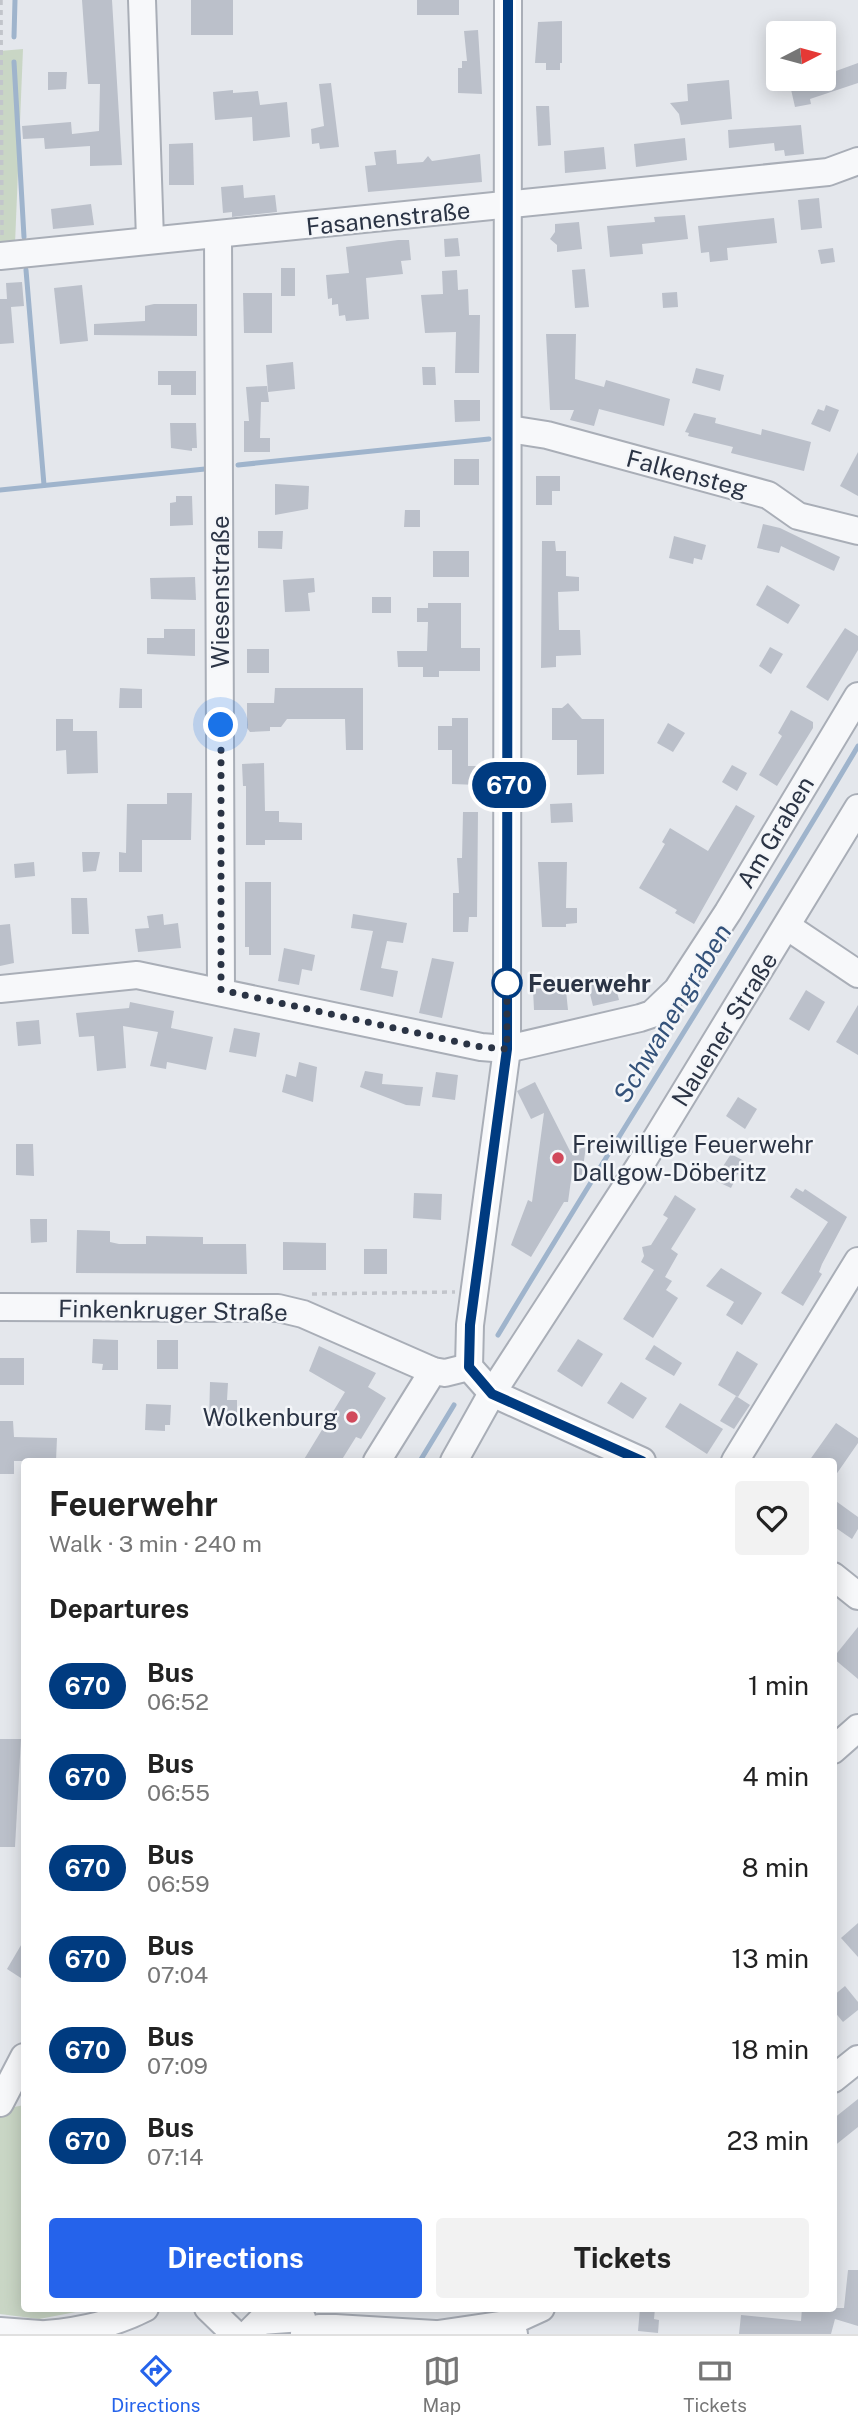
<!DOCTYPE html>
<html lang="en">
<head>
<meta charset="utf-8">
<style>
  :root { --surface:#fff; --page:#f2f2f2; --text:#222; --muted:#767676; --line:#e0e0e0; --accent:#2563eb }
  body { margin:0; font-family:"Public Sans",sans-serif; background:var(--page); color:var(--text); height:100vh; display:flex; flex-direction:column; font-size:26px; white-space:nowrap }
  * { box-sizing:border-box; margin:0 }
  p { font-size:23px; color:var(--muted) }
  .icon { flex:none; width:38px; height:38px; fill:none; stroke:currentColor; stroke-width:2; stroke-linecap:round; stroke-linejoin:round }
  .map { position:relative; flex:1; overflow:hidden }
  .details { position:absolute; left:21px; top:1458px; width:816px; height:854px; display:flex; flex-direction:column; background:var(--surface); border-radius:7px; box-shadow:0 4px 18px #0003 }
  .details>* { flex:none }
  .badge { padding:0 14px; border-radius:23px; font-size:24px; line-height:46px }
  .needle { width:46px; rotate:84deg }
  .fabs { position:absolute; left:766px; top:21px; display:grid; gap:14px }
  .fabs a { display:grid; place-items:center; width:70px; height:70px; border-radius:7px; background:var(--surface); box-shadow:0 4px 18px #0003; font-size:35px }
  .you { position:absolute; width:35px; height:35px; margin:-18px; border:5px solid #fff; border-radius:50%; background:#1a73e8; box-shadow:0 0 0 10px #1a73e833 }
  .map>.badge { position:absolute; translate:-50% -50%; box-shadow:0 0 0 4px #fff }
  h2 { padding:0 28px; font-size:26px; line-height:63px }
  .round { display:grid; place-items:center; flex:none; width:74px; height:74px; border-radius:7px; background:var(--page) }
  .summary { display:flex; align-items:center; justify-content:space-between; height:119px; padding:0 28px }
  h1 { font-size:33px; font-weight:700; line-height:52px }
  .action { display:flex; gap:14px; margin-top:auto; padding:14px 28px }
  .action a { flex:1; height:80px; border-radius:7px; background:var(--accent); color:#fff; font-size:28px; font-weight:700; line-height:80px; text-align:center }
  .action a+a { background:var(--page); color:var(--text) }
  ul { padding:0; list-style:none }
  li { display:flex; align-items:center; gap:21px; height:91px; padding:0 28px }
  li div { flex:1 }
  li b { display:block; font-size:26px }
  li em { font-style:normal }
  li .badge { min-width:77px; font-weight:700; text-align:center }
  .tabs { display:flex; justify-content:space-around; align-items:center; height:98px; border-top:2px solid var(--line); background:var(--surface); font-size:19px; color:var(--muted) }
  .tabs a { display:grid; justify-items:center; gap:4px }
  .tabs .selected { color:var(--accent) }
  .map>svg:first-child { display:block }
  .green { fill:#c9d6c5 }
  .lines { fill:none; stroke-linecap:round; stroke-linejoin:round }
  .stream { stroke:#9fb4cc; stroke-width:5 }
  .building { fill:#bbc0ca }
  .minor-casing { stroke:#a9aeb7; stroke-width:30 }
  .path { stroke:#c2c5cb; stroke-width:3.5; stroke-dasharray:5 5; stroke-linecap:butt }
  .minor { stroke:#f7f8fa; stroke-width:26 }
  .line-casing { stroke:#fff; stroke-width:16 }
  .line { stroke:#003b80; stroke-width:10 }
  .walk { stroke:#2b3445; stroke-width:7; stroke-dasharray:0 12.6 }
  .stop-dot { fill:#fff; stroke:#003b80; stroke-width:3.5 }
  .poi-dot { fill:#d1495b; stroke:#f4f6f9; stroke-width:2.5 }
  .labels { text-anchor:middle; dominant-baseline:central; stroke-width:5; stroke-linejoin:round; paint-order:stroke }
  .street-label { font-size:24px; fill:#2b3445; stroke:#f4f6f9 }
  .stop-label { font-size:24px; font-weight:bold; fill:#2b3445; stroke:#f4f6f9; text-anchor:start }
  .poi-label { font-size:24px; fill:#2b3445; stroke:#f4f6f9; text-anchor:start }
  .water-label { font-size:26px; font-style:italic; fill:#34527a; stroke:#f4f6f9 }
</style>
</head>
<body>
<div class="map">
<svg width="858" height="2334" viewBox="0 0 858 2334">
  <rect width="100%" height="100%" fill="#e4e7ec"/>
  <g class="green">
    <polygon points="23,49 15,244 0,246 0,51"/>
    <polygon points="24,2105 24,2308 97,2308 39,2319 0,2314 0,2110"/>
  </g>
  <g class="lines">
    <g class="stream">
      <polyline points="14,37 15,0"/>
      <polyline points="14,62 24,237"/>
      <polyline points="26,270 44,485"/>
      <polyline points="238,465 489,439"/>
      <polyline points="0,490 205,469"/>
      <path d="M498 1335C616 1138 741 944 858 746"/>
      <polyline points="420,1461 454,1405"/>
    </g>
  </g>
  <g class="building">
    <polygon points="82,0 112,0 122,165 90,166 90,146 45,149 44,138 23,139 22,126 71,122 72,134 99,131 100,84 88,84"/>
    <rect x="191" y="0" width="42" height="35"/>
    <rect x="417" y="0" width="42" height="15"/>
    <polygon points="562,21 562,63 560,63 560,70 546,70 546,63 535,63 538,22"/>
    <polygon points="478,30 482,94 458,93 458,68 462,68 462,61 467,61 464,31"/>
    <polygon points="827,43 836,71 858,63 858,83 810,99 811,104 795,107 790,85 824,79 824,44"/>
    <polygon points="48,72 67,72 66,89 48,90"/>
    <polygon points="729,80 732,119 681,125 679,114 670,103 688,101 687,84"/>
    <polygon points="331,83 339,147 320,149 319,143 312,144 311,129 324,126 319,84"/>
    <polygon points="233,90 233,93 258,91 260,105 287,102 290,137 253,141 252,117 215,120 213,92"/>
    <polygon points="536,106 549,106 551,145 538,146"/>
    <polygon points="801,125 804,154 785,156 784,150 775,151 774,143 729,148 728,130"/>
    <polygon points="685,138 687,160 636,167 634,144"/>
    <polygon points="193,143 194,185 169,185 169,144"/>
    <polygon points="604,147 606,169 565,173 564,151"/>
    <polygon points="396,150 397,164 423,162 428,156 432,161 480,154 482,182 368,192 365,166 376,165 374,152"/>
    <polygon points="243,185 244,198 275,195 277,212 232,217 232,212 223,213 221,187"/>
    <polygon points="819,198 822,228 801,230 798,200"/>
    <polygon points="91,204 94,225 53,229 51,209"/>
    <polygon points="685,215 688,239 642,244 643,254 610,257 607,226 655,222 654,217"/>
    <polygon points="774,218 777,243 727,248 728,260 710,262 709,252 701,253 698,226"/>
    <polygon points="579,222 582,249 557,252 557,245 550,239 555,232 555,224"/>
    <polygon points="458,238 460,256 445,257 444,239"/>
    <polygon points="398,240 409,240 411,260 401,261 403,274 366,278 369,319 346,321 345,315 339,316 338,304 332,305 332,298 328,299 326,275 349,273 346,247"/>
    <polygon points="833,248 835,262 821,264 818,250"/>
    <rect x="281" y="268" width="14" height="28"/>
    <polygon points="585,269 589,307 575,308 572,270"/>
    <polygon points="457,270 458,290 468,289 469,315 480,315 479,373 455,373 456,332 425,333 421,295 443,294 442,271"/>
    <polygon points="22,282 24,306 11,307 14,343 0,344 0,299 7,299 6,283"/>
    <polygon points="82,285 88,341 60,344 54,288"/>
    <polygon points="677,292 678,307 663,308 662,293"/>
    <polygon points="243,293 272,293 272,333 244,333"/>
    <polygon points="154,304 197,304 197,336 94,335 94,324 145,321 145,306"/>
    <polygon points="546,334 576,334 575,379 604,387 606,380 670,399 664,426 599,409 594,426 570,420 574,410 550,410"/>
    <polygon points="293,362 295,389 268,392 266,365"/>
    <polygon points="422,367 435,367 436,385 423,385"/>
    <polygon points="696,368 724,375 720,391 692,383"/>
    <polygon points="158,371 196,371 196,395 171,395 171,385 158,385"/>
    <polygon points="267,386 269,402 261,402 260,438 270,438 270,452 244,452 244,421 249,421 246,387"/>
    <polygon points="454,400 480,400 480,421 455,422"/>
    <polygon points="826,405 839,410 830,432 811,424 818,409 824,411"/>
    <polygon points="694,413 716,418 715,423 761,435 762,429 811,442 804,471 731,453 733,447 688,436 689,433 685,432"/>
    <polygon points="170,423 196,423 197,448 192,448 192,451 171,448"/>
    <polygon points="858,452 858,496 840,486"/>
    <rect x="454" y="459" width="25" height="26"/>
    <polygon points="536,476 560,476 560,491 552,491 552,505 536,505"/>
    <polygon points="275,484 309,486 308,509 275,515"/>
    <polygon points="176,496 192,496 193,525 170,526 170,503 176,502"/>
    <polygon points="405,510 420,510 420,527 404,527"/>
    <polygon points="763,524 780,528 840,557 834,571 781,546 779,553 757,548"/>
    <polygon points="258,531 283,531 282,549 258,548"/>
    <polygon points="674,536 706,545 702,560 694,558 693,564 669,558"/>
    <polygon points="542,541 555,541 556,551 566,551 566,576 579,577 579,591 558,592 559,630 580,630 581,655 556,656 556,667 541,668"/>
    <rect x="433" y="551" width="36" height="26"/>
    <polygon points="195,577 196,600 151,599 150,578"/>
    <polygon points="314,578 315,592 308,593 310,611 285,612 283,580"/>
    <polygon points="767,585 800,605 788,624 756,605"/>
    <rect x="372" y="597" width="19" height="16"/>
    <polygon points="428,603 461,603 461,648 480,648 480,671 439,671 439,677 423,677 423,667 398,667 397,651 427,651 428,622 417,622 417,608 428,608"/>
    <polygon points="845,628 858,636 858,650 828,701 806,687"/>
    <polygon points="164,629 195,629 195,656 147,654 147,638 164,638"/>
    <polygon points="770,647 783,654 771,674 759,666"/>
    <rect x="247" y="649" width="22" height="24"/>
    <polygon points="120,688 142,689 142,708 119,708"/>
    <polygon points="275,688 363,688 363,750 346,750 345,719 287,719 281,727 270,727 270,731 250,732 247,728 247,703 274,703"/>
    <polygon points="568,703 582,719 604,719 604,774 577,775 577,740 552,740 552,708 562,708"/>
    <polygon points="791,710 813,722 813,728 777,786 759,775 782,736 778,733"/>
    <polygon points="452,718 468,718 468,766 478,766 478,785 452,784 452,750 438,750 438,726 452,726"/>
    <polygon points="56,719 73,719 73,731 97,731 98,773 67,774 66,750 56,751"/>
    <polygon points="668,723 685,733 673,752 657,743"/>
    <polygon points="264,763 265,811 279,811 279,822 302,823 302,840 265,840 265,845 246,845 246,786 243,786 242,764"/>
    <polygon points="732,765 747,773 737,791 722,782"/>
    <polygon points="167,793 192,793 191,840 142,840 142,872 119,872 119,852 126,853 127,804 167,804"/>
    <polygon points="572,803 573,822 551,823 550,804"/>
    <polygon points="736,805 755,816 694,924 675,913 677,910 639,888 665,844 662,842 670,828 708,851"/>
    <polygon points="463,812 478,812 477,917 469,917 468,932 453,932 453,893 459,893 457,858 462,858"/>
    <polygon points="82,852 100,852 96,871 83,872"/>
    <polygon points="34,862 35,876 15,878 14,864"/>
    <polygon points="538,862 567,862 566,908 577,908 577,923 566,924 566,927 542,927"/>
    <polygon points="245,882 271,882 271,955 249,955 249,947 245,947"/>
    <polygon points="71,898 87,898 89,934 72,934"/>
    <polygon points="163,914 164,925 178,923 181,948 138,952 135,929 149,928 147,916"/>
    <polygon points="353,914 407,923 403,943 387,941 381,968 398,971 393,997 360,990 373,931 351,928"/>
    <polygon points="10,924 14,963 0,966 0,925"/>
    <polygon points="284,948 315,955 312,971 302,969 299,985 278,981"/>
    <polygon points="432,958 454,962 442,1018 419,1013"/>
    <polygon points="613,976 619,1000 593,1006 587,982"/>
    <polygon points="545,981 565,981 568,1010 534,1010 533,989 546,988"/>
    <polygon points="806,990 825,1002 809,1031 789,1019"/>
    <polygon points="130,1002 174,1011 171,1028 213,1037 206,1070 167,1062 166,1069 150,1066 158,1032 123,1026 126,1068 97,1071 94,1036 79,1037 76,1013 129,1008"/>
    <polygon points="858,1005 858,1055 836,1042"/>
    <polygon points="39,1020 41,1044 18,1046 16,1022"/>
    <polygon points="234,1028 260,1033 256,1057 229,1052"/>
    <polygon points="299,1062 317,1067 313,1102 282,1092 286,1074 296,1077"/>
    <polygon points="365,1071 383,1074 382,1084 423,1087 420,1106 406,1105 360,1087"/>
    <polygon points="436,1072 458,1075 455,1100 432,1097"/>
    <polygon points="535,1082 571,1153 586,1146 582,1175 572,1173 568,1202 564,1202 531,1257 511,1245 528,1200 532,1202 544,1113 531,1119 517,1091"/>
    <polygon points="738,1097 757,1109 745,1129 726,1116"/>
    <polygon points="16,1144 33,1144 34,1176 16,1175"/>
    <polygon points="731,1154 744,1161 731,1188 714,1180"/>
    <polygon points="796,1188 803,1192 805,1189 847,1217 822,1264 819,1272 822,1274 803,1306 781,1293 828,1222 790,1197"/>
    <polygon points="414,1193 442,1194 441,1220 413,1218"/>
    <polygon points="675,1195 696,1209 671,1249 678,1254 665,1277 672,1281 666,1290 678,1298 653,1338 623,1319 654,1270 641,1262 644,1256 642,1247 651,1245 668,1218 663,1215"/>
    <polygon points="30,1219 47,1219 47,1242 31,1243"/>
    <polygon points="77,1230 110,1231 110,1242 119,1244 146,1244 146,1236 203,1237 203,1244 246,1244 247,1274 76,1273"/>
    <polygon points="283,1242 326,1243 326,1270 283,1270"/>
    <rect x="364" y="1249" width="23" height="25"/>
    <polygon points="721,1268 762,1293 742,1325 726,1315 734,1302 706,1286"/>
    <polygon points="93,1339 118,1340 118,1370 102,1370 103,1364 92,1363"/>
    <polygon points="578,1339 603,1354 582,1387 557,1371"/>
    <rect x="157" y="1340" width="21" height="29"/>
    <polygon points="654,1345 682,1363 674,1376 645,1359"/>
    <polygon points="319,1346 376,1373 368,1387 386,1398 361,1439 356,1437 341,1461 303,1461 345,1392 309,1371"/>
    <polygon points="737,1351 758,1364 738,1397 718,1385"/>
    <rect x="0" y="1358" width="24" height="27"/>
    <polygon points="210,1382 228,1383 227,1400 237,1400 237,1424 209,1424"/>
    <polygon points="621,1382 647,1398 633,1419 607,1403"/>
    <polygon points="736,1396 750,1405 734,1429 720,1421"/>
    <polygon points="680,1403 723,1429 707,1454 665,1427"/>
    <polygon points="146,1404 171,1405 170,1425 165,1425 165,1431 145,1430"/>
    <polygon points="0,1421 13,1421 14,1437 57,1438 56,1461 14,1461 14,1474 0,1474"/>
    <polygon points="836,1423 858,1438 858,1443 833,1479 833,1461 809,1461"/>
    <polygon points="833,1499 858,1517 858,1529 852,1539 833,1526"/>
    <polygon points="858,1627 858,1679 833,1658"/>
    <polygon points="0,1739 21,1739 15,1847 0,1847"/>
    <polygon points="858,1923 858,1957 841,1938"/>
    <polygon points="24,1940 24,1980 7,1969"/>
    <polygon points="845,1986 858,2002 858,2010 843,2022 833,2010 833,1996"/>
    <polygon points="858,2099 858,2127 833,2147 833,2119"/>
    <polygon points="848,2270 858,2270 858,2326 835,2319 831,2334 739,2334 741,2315 801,2321 802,2308 844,2308"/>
    <polygon points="640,2308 655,2308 654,2319 659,2320 658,2333 638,2331"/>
  </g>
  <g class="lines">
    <defs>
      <g id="minor">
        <polyline points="142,0 150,239"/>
        <polyline points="508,0 507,1049 470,1325 469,1367 492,1393 642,1461"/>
        <polyline points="218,235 221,990"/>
        <polyline points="0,256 828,172 858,161"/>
        <polyline points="509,429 547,435 768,495 798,516 858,531"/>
        <polyline points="788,927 858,974"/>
        <polyline points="0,989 137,975 481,1047 507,1049 640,1018 652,1014 677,990 728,912 858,696"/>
        <polyline points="0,1307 278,1308 303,1314 433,1371 445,1373 469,1367"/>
        <polyline points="377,1461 433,1371"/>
        <polyline points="454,1461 492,1393 639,1167 858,808"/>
        <polyline points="735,1461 858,1261"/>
        <polyline points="833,1576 858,1596"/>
        <polyline points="833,1750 858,1728"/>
        <polyline points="833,2079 858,2059"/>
        <polyline points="0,2103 24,2057"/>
        <polyline points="208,2308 235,2334"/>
        <polyline points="506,2324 541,2308"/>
        <polyline points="0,2331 40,2334"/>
        <path d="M46 2334C81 2331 114 2324 145 2308"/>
        <polyline points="248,2334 261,2321 302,2318"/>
        <polyline points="304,2334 319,2328 335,2328 435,2334"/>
        <polyline points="438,2334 506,2324 514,2334"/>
      </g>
    </defs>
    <use href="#minor" class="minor-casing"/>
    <g class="path">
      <polyline points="1,0 2,236"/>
      <polyline points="312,1294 455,1292"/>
    </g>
    <use href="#minor" class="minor"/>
  </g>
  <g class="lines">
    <defs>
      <polyline id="line" points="508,0 507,1049 470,1325 469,1367 492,1394 642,1461"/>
    </defs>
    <use href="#line" class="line-casing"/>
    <use href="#line" class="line"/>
    <polyline class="walk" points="221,725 221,990 481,1047 507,1049 507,983"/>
  </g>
  <circle class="stop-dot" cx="507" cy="983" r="14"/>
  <g class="poi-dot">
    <circle cx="558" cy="1158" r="7"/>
    <circle cx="352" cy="1417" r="7"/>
  </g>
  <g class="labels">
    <g class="street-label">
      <text transform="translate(388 218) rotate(-6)">Fasanenstraße</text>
      <text transform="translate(687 473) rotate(15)">Falkensteg</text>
      <text transform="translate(220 592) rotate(-90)">Wiesenstraße</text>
      <text transform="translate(775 832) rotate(-59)">Am Graben</text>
      <text transform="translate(724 1029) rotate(-58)">Nauener Straße</text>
      <text transform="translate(173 1310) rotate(1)">Finkenkruger Straße</text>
    </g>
    <g class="stop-label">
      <text x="528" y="983">Feuerwehr</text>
    </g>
    <g class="poi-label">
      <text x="572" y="1144">Freiwillige Feuerwehr<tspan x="572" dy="28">Dallgow-Döberitz</tspan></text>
      <text x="338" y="1417" text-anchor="end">Wolkenburg</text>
    </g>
    <g class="water-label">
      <text transform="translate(672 1013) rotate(-59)">Schwanengraben</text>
    </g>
  </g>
</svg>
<div class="fabs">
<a><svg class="needle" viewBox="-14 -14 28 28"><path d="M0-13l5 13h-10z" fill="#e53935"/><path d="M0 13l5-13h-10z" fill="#767676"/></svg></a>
</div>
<div class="you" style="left:221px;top:725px"></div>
<b class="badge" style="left:509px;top:785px;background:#003b80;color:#fff">670</b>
<section class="details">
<div class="summary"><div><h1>Feuerwehr</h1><p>Walk · 3 min · 240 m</p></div><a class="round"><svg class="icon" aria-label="heart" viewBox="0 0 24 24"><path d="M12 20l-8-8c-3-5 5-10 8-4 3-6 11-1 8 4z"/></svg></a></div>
<h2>Departures</h2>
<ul>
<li><span class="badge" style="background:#003b80;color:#fff">670</span><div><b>Bus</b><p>06:52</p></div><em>1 min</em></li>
<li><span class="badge" style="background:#003b80;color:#fff">670</span><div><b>Bus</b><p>06:55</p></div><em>4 min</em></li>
<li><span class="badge" style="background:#003b80;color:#fff">670</span><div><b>Bus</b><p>06:59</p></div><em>8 min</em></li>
<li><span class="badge" style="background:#003b80;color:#fff">670</span><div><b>Bus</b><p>07:04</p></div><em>13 min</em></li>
<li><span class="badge" style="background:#003b80;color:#fff">670</span><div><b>Bus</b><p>07:09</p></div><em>18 min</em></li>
<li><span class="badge" style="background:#003b80;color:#fff">670</span><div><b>Bus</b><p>07:14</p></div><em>23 min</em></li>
</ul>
<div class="action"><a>Directions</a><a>Tickets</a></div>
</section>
</div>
<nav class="tabs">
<a class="selected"><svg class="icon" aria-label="directions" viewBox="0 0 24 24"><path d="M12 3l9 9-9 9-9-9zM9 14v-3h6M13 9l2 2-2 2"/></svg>Directions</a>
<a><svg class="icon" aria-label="map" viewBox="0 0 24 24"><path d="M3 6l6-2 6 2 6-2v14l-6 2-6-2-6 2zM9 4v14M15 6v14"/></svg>Map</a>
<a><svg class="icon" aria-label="tickets" viewBox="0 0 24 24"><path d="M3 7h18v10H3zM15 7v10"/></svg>Tickets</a>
</nav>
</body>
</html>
